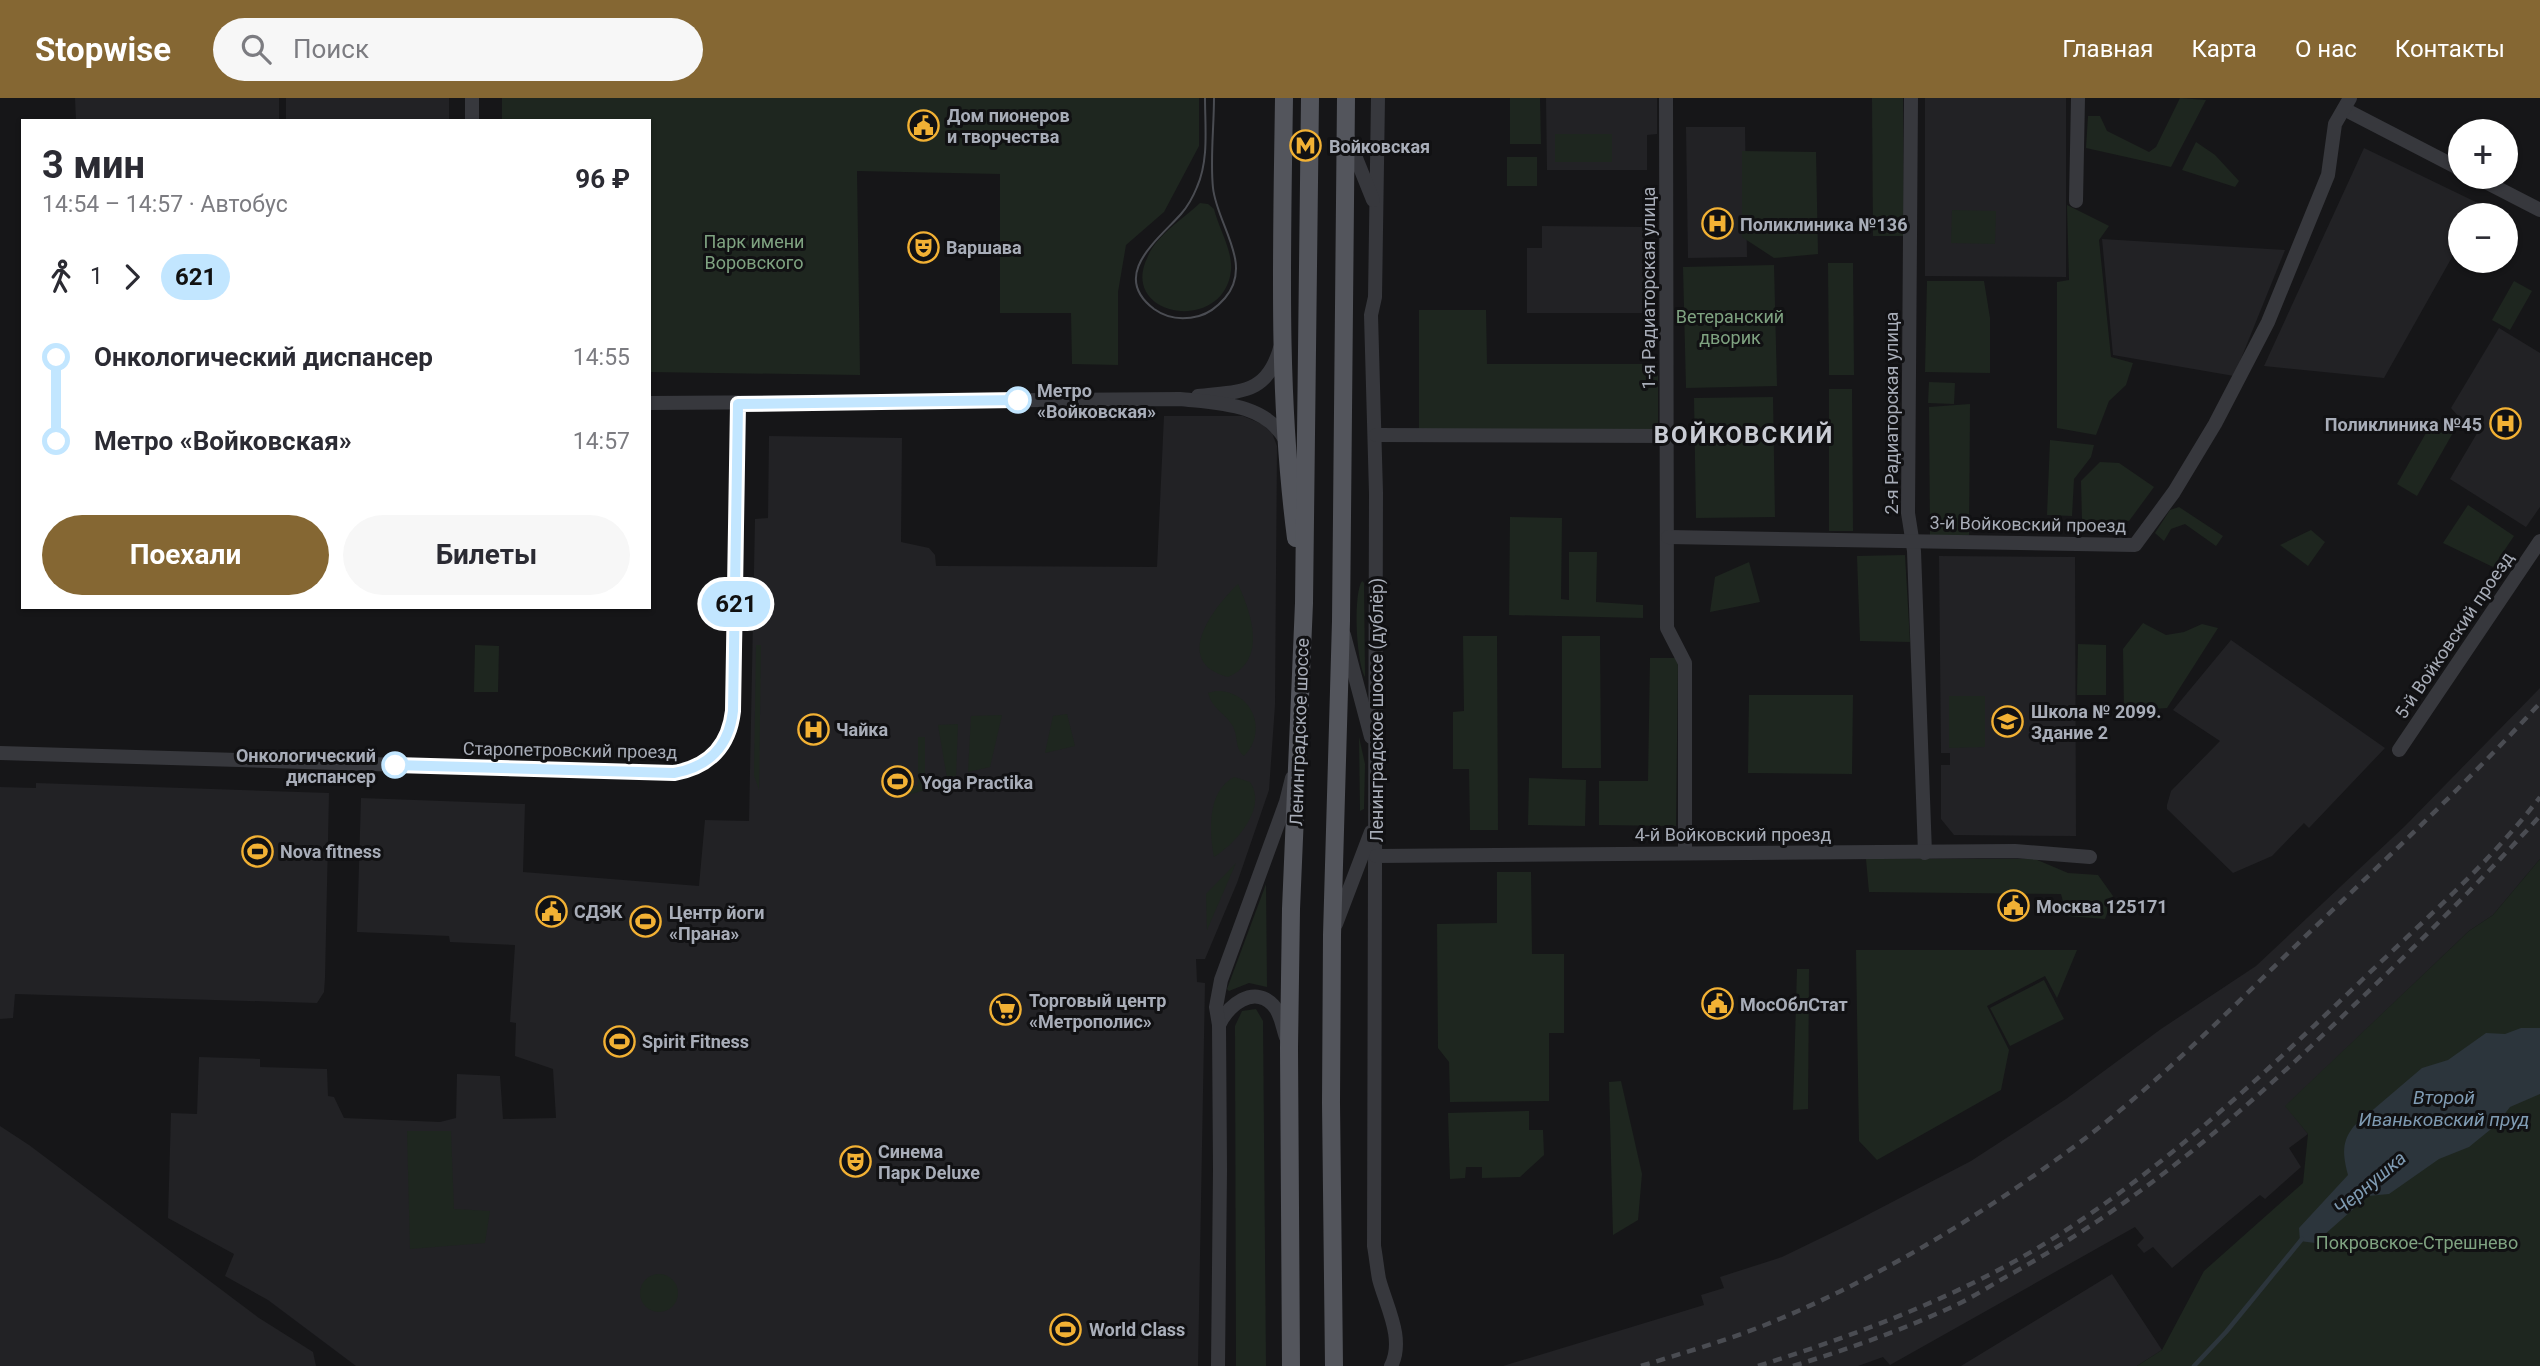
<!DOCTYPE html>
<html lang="ru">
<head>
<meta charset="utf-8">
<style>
  :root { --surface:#fff; --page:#f7f7f7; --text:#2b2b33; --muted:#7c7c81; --accent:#856733 }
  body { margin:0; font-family:Roboto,sans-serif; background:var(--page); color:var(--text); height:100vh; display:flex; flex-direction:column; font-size:26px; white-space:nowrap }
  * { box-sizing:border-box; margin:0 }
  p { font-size:23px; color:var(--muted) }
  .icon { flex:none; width:38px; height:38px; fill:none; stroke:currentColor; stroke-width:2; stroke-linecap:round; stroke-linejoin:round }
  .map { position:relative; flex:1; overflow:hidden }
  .side { position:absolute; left:21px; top:21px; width:630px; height:490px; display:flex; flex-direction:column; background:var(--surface); border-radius:0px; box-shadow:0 2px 5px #0004 }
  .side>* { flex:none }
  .badge { padding:0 14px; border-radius:23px; font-size:24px; line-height:46px }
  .fabs { position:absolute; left:2448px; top:21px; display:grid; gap:14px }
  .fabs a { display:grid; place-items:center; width:70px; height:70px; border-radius:50%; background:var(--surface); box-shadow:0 2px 5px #0004; font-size:35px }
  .map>.badge { position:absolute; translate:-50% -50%; box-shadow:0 0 0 4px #fff }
  .legs { display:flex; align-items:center; gap:10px; height:77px; padding:0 21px; font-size:23px }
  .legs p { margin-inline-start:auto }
  .headline { display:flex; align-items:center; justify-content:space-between; height:119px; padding:0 21px }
  h1 { font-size:38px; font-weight:700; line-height:52px }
  .button { display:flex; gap:14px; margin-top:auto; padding:14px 21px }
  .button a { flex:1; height:80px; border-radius:42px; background:var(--accent); color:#fff; font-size:28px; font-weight:700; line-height:80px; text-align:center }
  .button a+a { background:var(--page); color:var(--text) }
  ul { padding:0 21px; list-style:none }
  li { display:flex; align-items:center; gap:24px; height:84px; font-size:26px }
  li i { display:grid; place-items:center; width:10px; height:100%; margin:0 9px; background:currentColor }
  li i::after { content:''; width:18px; height:18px; margin:-9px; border:5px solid; border-radius:50%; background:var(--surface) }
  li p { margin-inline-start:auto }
  li:first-child i { background:linear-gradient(#0000 50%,currentColor 0) }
  li:last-child i { background:linear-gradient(currentColor 50%,#0000 0) }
  header { display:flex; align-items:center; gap:42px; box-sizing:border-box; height:98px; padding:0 35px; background:var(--accent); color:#fff }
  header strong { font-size:33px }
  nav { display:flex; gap:38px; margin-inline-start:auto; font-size:24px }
  .search { width:490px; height:63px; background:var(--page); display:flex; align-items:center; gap:18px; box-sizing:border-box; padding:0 24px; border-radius:38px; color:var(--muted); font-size:26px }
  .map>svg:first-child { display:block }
  .built { fill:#222225 }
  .green { fill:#1e261f }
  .water { fill:#2c353c }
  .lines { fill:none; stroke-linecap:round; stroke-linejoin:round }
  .stream { stroke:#2c353c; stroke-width:4.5 }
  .minor { stroke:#37383d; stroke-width:14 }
  .major { stroke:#53555c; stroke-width:18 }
  .tram { stroke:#4a4c52; stroke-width:2 }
  .rail { stroke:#4a4c52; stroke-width:4.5; stroke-dasharray:9 7; stroke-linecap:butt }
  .line-1-casing { stroke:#fff; stroke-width:16 }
  .line-1 { stroke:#c2e6ff; stroke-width:10 }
  .stop-1-dot { fill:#fff; stroke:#c2e6ff; stroke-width:3.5 }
  .labels { text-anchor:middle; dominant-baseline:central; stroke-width:6; stroke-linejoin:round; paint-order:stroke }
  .poi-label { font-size:18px; font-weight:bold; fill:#a8adb8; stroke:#111113; text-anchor:start }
  .park-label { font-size:18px; fill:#7fa381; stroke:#111113 }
  .street-label { font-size:18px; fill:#a8adb8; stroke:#111113 }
  .stop-label { font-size:18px; font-weight:bold; fill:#a8adb8; stroke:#111113; text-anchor:start }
  .water-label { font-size:19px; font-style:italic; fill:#7f9bb3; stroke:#111113 }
  .district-label { font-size:24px; font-weight:bold; letter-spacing:2px; fill:#c9ccd4; stroke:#111113 }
</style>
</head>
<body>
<header>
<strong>Stopwise</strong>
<div class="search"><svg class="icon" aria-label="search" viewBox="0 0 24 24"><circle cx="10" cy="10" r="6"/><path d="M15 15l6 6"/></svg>Поиск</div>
<nav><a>Главная</a><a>Карта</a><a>О нас</a><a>Контакты</a></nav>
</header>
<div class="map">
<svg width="2540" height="1268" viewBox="0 0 2540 1268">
  <rect width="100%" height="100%" fill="#161618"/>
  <g class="built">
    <polygon points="75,0 279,0 279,23 76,23"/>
    <rect x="286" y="0" width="163" height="23"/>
    <polygon points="1546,0 1657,0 1657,36 1647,37 1647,72 1547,72"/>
    <polygon points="1925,0 2066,0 2066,179 1925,178"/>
    <polygon points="1686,29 1745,29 1747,159 1688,160"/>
    <polygon points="2364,50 2482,107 2476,117 2460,117 2460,145 2384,280 2264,268"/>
    <polygon points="1542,128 1645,129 1645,146 1652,146 1652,215 1527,215 1527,150 1542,150"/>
    <polygon points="2102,141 2285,152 2234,278 2113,257"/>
    <polygon points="2499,230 2540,255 2540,409 2526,429 2450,381 2479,332 2460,320 2451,310"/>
    <polygon points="1164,318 1243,318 1262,326 1272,335 1277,348 1275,607 1269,692 1237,785 1205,861 1196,861 1197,884 1205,885 1198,1268 356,1268 268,1202 225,1178 234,1156 168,1120 171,1015 197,1016 199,959 260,961 260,969 327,971 328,998 334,999 344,1020 440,1024 456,1020 457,976 500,978 503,1021 556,1020 553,971 515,958 516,925 510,924 515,847 450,844 449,838 357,834 361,700 525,706 523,774 699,788 705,722 749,723 755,421 768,420 769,338 902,340 901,444 929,450 935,457 936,468 1157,469"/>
    <polygon points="1939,458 2075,459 2076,738 1954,737 1941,721 1941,667 1950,667 1950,655 1941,655"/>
    <polygon points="2231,542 2385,650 2309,730 2304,725 2272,758 2233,775 2167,711 2167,707 2171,693 2220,643 2173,612"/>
    <polygon points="2540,590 2540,761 2493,817 2469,833 2286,1008 2308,1036 2289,1050 2301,1069 2265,1101 2260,1097 2172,1170 2153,1149 2144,1155 2137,1147 2144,1140 2135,1129 1890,1267 1883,1259 1858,1268 1503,1268 1704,1207 1701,1197 1724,1190 1720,1179 1782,1159 1848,1127 1971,1063 2066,1001 2161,931 2256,868 2405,728"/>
    <polygon points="36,685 329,695 325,880 324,894 317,905 15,896 13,920 0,921 0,689 36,690"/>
    <polygon points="0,1028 29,1047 259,1220 313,1254 316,1268 0,1268"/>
    <polygon points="2112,1176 2162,1252 2137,1268 1961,1268"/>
  </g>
  <g class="green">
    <polygon points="502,0 1199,0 1199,48 1164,114 1126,147 1118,194 1118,267 1072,266 1071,215 1000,215 1000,76 857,73 860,277 649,274 649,23 502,23"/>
    <polygon points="1510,0 1540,0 1541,46 1510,46"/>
    <polygon points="1872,0 1903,0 1904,138 1873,138"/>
    <polygon points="2180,0 2206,2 2171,69 2086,50 2088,18 2100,18 2107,33 2149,54 2156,49"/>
    <rect x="1555" y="36" width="57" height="28"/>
    <polygon points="2196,44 2215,57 2239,83 2235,89 2182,72"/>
    <polygon points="1742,53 1816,54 1818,156 1774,160 1742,139"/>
    <rect x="1507" y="59" width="30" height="29"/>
    <path d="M1200 105 1208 106 1214 111C1219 131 1233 153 1231 173 1223 237 1117 219 1148 158 1158 136 1183 121 1200 105Z"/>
    <polygon points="2067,107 2109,128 2099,142 2111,259 2133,265 2126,287 2109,303 2096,337 2057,330 2057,184 2069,182"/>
    <polygon points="1952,112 1996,113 1995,146 1951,145"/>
    <polygon points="1828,165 1853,165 1854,277 1829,277"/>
    <polygon points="1774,167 1777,288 1686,290 1683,169"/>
    <polygon points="1927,183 1984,183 1990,220 1990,275 1925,274"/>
    <polygon points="2514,183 2532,193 2510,232 2492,222"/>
    <polygon points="1419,212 1486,212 1487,266 1658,266 1658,333 1419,333"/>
    <polygon points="1929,284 1955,285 1954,306 1928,305"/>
    <polygon points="1829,291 1852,291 1853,433 1829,433"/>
    <polygon points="1773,299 1775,419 1696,420 1694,300"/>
    <polygon points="1970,306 1969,437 1930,437 1929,309"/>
    <polygon points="2434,321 2454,333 2417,398 2397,386"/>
    <polygon points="2050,342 2094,347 2091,359 2074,381 2072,418 2047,417"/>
    <polygon points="2100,364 2119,365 2154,389 2129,423 2082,422 2081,383"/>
    <polygon points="2468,407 2514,438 2493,469 2443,445"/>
    <polygon points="2179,409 2223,438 2216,448 2185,426 2171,431 2164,443 2155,435 2170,412"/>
    <polygon points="1510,419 1562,420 1561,501 1569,502 1569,454 1597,454 1596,504 1643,507 1643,520 1509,517"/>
    <polygon points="2311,432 2325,444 2308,468 2280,447"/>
    <polygon points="1905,457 1910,544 1860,543 1857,458"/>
    <polygon points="1749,464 1760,504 1710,514 1715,479"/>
    <path d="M1362 483 1364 485 1365 579C1356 564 1353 496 1362 483Z"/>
    <path d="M1238 486C1251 515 1268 562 1228 579 1171 564 1213 510 1238 486Z"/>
    <polygon points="2143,525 2166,537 2184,534 2202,526 2218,530 2167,610 2124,613 2123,551"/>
    <polygon points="1463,538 1497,538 1498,732 1470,732 1469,671 1453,671 1453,614 1464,613"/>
    <polygon points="1562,538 1600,538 1601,670 1562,670"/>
    <polygon points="2078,546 2106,547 2106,597 2077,597"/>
    <polygon points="475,547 499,548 498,594 474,594"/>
    <polygon points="756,547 761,547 759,692 754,677"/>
    <polygon points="1650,560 1678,560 1676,728 1599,727 1599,683 1648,683"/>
    <path d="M1216 593C1252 592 1269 633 1244 658 1234 650 1239 638 1232 627 1223 613 1214 613 1208 595Z"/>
    <polygon points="1749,597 1853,597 1852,676 1748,675"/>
    <polygon points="1949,598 1985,598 1985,649 1949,650"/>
    <polygon points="1067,616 1075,648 1045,655 1053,618"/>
    <polygon points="1002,617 990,669 968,674 971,618"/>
    <polygon points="958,626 956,678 947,680 938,627"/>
    <polygon points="918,639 925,639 925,692 907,697 906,690 918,687"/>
    <polygon points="1359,639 1365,666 1364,711 1360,713"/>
    <path d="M1234 679 1250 684C1268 710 1235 746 1214 759 1209 734 1207 693 1234 679Z"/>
    <polygon points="1529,680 1586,682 1585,728 1528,727"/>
    <polygon points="1866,761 2035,761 2068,775 2098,777 2113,798 2105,821 2067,818 2061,796 1869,794"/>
    <polygon points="2540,761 2540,1268 2137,1268 2162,1252 2204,1173 2303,1085 2308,1036 2285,1008 2469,833 2493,817"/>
    <polygon points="1236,765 1207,832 1206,796"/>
    <polygon points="1497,774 1531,774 1532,856 1564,856 1564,935 1549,935 1549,1003 1450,1004 1449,964 1438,950 1437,826 1497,825"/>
    <polygon points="1266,786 1267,889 1249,885 1229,893 1227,891"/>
    <polygon points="1856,852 2077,852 2057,900 2045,878 1987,908 2009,952 2001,992 1877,1062 1859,1043"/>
    <polygon points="1797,871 1809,871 1808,1011 1793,1012"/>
    <polygon points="2044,882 2064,921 2010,948 1990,910"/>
    <polygon points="1256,911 1263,923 1266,1268 1236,1268 1235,928 1242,913"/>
    <polygon points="1621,983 1642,1076 1638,1122 1613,1137 1609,984"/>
    <polygon points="1529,1013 1529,1032 1543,1032 1544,1057 1520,1079 1482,1080 1482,1069 1466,1069 1465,1080 1450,1081 1448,1015"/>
    <polygon points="407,1033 451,1033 454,1111 490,1113 485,1145 410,1151"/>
    <circle cx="659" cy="1195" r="19"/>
  </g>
  <path class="water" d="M2521 930H2540V996L2510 1009 2496 1027 2469 1049 2439 1061 2389 1096 2368 1098 2315 1145 2300 1143 2299 1130 2348 1077C2343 1057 2341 1044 2354 1028L2422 970 2448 962 2486 935 2505 936Z"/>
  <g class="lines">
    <polyline class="stream" points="2194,1268 2226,1234 2302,1141"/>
    <g class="minor">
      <polyline points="472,0 472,23"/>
      <path d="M1378 0 1375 199 1371 217 1376 395 1374 1148C1376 1159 1377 1170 1379 1181 1386 1208 1405 1241 1391 1268"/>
      <polyline points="1666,0 1667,530 1685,565 1685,755"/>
      <polyline points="1911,0 1908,415 1914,453 1925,755"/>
      <polyline points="2344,11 2460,71"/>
      <polyline points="1348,40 1373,102"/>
      <polyline points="2476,79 2540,112"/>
      <polyline points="2076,103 2078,0"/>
      <path d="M1198 298C1240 293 1267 297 1280 250"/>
      <path d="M649 305 1180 301C1217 305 1266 305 1286 343"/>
      <polyline points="1376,337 1668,338"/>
      <polyline points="1668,439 2135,447 2174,394 2215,326 2268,224 2328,77 2335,26 2350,0"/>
      <polyline points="1344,537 1371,639"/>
      <polyline points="2399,652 2540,443"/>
      <path d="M0 655 674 675C702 670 720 656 731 629L736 523 738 306"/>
      <polyline points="1376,758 2015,753 2090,759"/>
      <polyline points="1336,826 1371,734"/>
      <path d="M1219 927C1228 908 1253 886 1273 907 1281 915 1282 928 1286 939"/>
      <polyline points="1218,1268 1220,1072 1219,927 1216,909 1221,882 1286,704 1292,680"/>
    </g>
    <g class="major">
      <path d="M1284 0C1282 147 1277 294 1296 440"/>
      <polyline points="1291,1268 1289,950 1291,811 1304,505 1310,0"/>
      <polyline points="1334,1268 1331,1005 1332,837 1341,523 1346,0"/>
    </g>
    <path class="tram" d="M1205 0C1205 29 1209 62 1197 89 1193 99 1188 108 1181 116 1159 141 1109 177 1154 211 1168 221 1184 222 1199 218 1210 215 1218 208 1225 200 1254 166 1217 127 1213 90 1210 61 1214 29 1214 0"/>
    <g class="rail">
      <path d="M1641 1268C1683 1255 1725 1243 1765 1227 1876 1182 1979 1119 2075 1048 2161 984 2237 904 2314 830 2391 756 2468 684 2540 605"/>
      <path d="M1758 1268C1853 1238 1950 1202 2036 1151 2158 1077 2261 979 2363 881 2423 823 2489 766 2540 699"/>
      <path d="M1793 1268C1848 1251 1903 1232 1956 1207 1975 1198 1993 1186 2011 1176 2141 1104 2245 1013 2351 910 2416 848 2479 785 2540 718"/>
    </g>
  </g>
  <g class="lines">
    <defs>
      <path id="line-1" d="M395 667 674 675C709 669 729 648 733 613L738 306 1018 302"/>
    </defs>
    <use href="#line-1" class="line-1-casing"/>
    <use href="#line-1" class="line-1"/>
  </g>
  <defs>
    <symbol id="civic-ring" viewBox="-11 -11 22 22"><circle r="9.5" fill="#111113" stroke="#f2b134" stroke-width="1.5"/><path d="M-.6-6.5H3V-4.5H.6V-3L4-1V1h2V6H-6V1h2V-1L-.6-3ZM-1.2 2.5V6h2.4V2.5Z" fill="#f2b134"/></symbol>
    <symbol id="metro-ring" viewBox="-11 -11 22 22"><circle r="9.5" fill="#111113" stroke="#f2b134" stroke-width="1.5"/><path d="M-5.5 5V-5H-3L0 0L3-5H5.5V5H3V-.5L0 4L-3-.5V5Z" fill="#f2b134"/></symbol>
    <symbol id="hospital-ring" viewBox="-11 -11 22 22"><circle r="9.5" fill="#111113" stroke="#f2b134" stroke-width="1.5"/><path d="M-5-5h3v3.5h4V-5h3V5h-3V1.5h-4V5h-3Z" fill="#f2b134"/></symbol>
    <symbol id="theatre-ring" viewBox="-11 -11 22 22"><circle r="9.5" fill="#111113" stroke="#f2b134" stroke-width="1.5"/><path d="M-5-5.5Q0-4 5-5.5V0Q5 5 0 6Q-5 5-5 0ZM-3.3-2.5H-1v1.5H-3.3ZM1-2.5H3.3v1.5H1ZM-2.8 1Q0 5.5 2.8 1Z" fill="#f2b134"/></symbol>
    <symbol id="school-ring" viewBox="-11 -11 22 22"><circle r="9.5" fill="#111113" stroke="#f2b134" stroke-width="1.5"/><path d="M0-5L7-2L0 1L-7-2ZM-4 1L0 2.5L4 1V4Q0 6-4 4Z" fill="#f2b134"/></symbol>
    <symbol id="stadium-ring" viewBox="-11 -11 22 22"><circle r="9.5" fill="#111113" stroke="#f2b134" stroke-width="1.5"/><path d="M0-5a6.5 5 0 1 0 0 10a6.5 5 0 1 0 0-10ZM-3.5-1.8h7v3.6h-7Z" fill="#f2b134"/></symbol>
    <symbol id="supermarket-ring" viewBox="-11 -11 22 22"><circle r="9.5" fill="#111113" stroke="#f2b134" stroke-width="1.5"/><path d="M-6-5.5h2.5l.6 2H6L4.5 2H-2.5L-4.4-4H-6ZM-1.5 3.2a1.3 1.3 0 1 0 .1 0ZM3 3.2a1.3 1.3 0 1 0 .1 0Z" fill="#f2b134"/></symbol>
  </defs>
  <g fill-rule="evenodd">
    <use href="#civic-ring" x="906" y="10" width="35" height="35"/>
    <use href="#metro-ring" x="1288" y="30" width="35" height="35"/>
    <use href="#hospital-ring" x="1700" y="108" width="35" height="35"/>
    <use href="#theatre-ring" x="906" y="132" width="35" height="35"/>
    <use href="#hospital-ring" x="2488" y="308" width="35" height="35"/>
    <use href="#school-ring" x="1990" y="606" width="35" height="35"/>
    <use href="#hospital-ring" x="796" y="614" width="35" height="35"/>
    <use href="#stadium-ring" x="880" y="666" width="35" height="35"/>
    <use href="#stadium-ring" x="240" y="736" width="35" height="35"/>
    <use href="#civic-ring" x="1996" y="790" width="35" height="35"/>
    <use href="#civic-ring" x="534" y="796" width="35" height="35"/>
    <use href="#stadium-ring" x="628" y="806" width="35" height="35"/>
    <use href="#civic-ring" x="1700" y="888" width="35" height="35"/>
    <use href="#supermarket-ring" x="988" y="894" width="35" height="35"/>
    <use href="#stadium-ring" x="602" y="926" width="35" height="35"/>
    <use href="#theatre-ring" x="838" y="1046" width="35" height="35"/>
    <use href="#stadium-ring" x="1048" y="1214" width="35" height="35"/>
  </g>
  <g class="stop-1-dot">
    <circle cx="1018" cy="302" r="12"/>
    <circle cx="395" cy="667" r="12"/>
  </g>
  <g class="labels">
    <g class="poi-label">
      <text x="947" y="17">Дом пионеров<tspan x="947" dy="21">и творчества</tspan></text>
      <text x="1329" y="48">Войковская</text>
      <text x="1740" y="126">Поликлиника №136</text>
      <text x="946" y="149">Варшава</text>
      <text x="2482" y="326" text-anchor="end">Поликлиника №45</text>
      <text x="2031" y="613">Школа № 2099.<tspan x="2031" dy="21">Здание 2</tspan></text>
      <text x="836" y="631">Чайка</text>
      <text x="921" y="684">Yoga Practika</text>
      <text x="280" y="753">Nova fitness</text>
      <text x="2036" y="808">Москва 125171</text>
      <text x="574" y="813">СДЭК</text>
      <text x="669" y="814">Центр йоги<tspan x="669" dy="21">«Прана»</tspan></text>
      <text x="1029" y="902">Торговый центр<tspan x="1029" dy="21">«Метрополис»</tspan></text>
      <text x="1740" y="906">МосОблСтат</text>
      <text x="642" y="943">Spirit Fitness</text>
      <text x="878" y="1053">Синема<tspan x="878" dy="21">Парк Deluxe</tspan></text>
      <text x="1089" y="1231">World Class</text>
    </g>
    <g class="park-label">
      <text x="754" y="143">Парк имени<tspan x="754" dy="21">Воровского</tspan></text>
      <text x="1730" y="218">Ветеранский<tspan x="1730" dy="21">дворик</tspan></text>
      <text x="2417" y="1144">Покровское-Стрешнево</text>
    </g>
    <g class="street-label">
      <text transform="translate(1648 190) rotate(-90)">1-я Радиаторская улица</text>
      <text transform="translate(1891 315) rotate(-90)">2-я Радиаторская улица</text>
      <text transform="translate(2028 426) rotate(1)">3-й Войковский проезд</text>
      <text transform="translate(2454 537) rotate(-56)">5-й Войковский проезд</text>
      <text transform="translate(1376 612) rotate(-90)">Ленинградское шоссе (дублёр)</text>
      <text transform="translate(1299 634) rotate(-88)">Ленинградское шоссе</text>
      <text transform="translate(570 652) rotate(1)">Старопетровский проезд</text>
      <text x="1733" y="736">4-й Войковский проезд</text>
    </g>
    <g class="stop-label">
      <text x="1037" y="292">Метро<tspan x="1037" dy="21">«Войковская»</tspan></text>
      <text x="376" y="657" text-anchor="end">Онкологический<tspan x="376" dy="21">диспансер</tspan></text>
    </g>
    <g class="water-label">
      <text x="2444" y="999">Второй<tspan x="2444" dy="22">Иваньковский пруд</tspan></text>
      <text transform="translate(2370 1085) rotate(-40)">Чернушка</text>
    </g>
    <g class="district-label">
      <text x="1744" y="337">ВОЙКОВСКИЙ</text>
    </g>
  </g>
</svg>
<div class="fabs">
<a>+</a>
<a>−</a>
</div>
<b class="badge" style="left:736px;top:506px;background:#c2e6ff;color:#111">621</b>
<section class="side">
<div class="headline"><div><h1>3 мин</h1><p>14:54 – 14:57 · Автобус</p></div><b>96 ₽</b></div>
<div class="legs"><svg class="icon" aria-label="walk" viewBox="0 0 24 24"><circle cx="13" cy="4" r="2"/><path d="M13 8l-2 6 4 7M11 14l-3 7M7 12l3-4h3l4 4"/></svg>1<svg class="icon" aria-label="forward" viewBox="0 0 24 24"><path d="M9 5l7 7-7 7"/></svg><b class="badge" style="background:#c2e6ff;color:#111">621</b></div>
<ul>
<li><i style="color:#c2e6ff"></i><b>Онкологический диспансер</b><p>14:55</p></li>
<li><i style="color:#c2e6ff"></i><b>Метро «Войковская»</b><p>14:57</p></li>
</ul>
<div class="button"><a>Поехали</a><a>Билеты</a></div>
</section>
</div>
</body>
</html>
